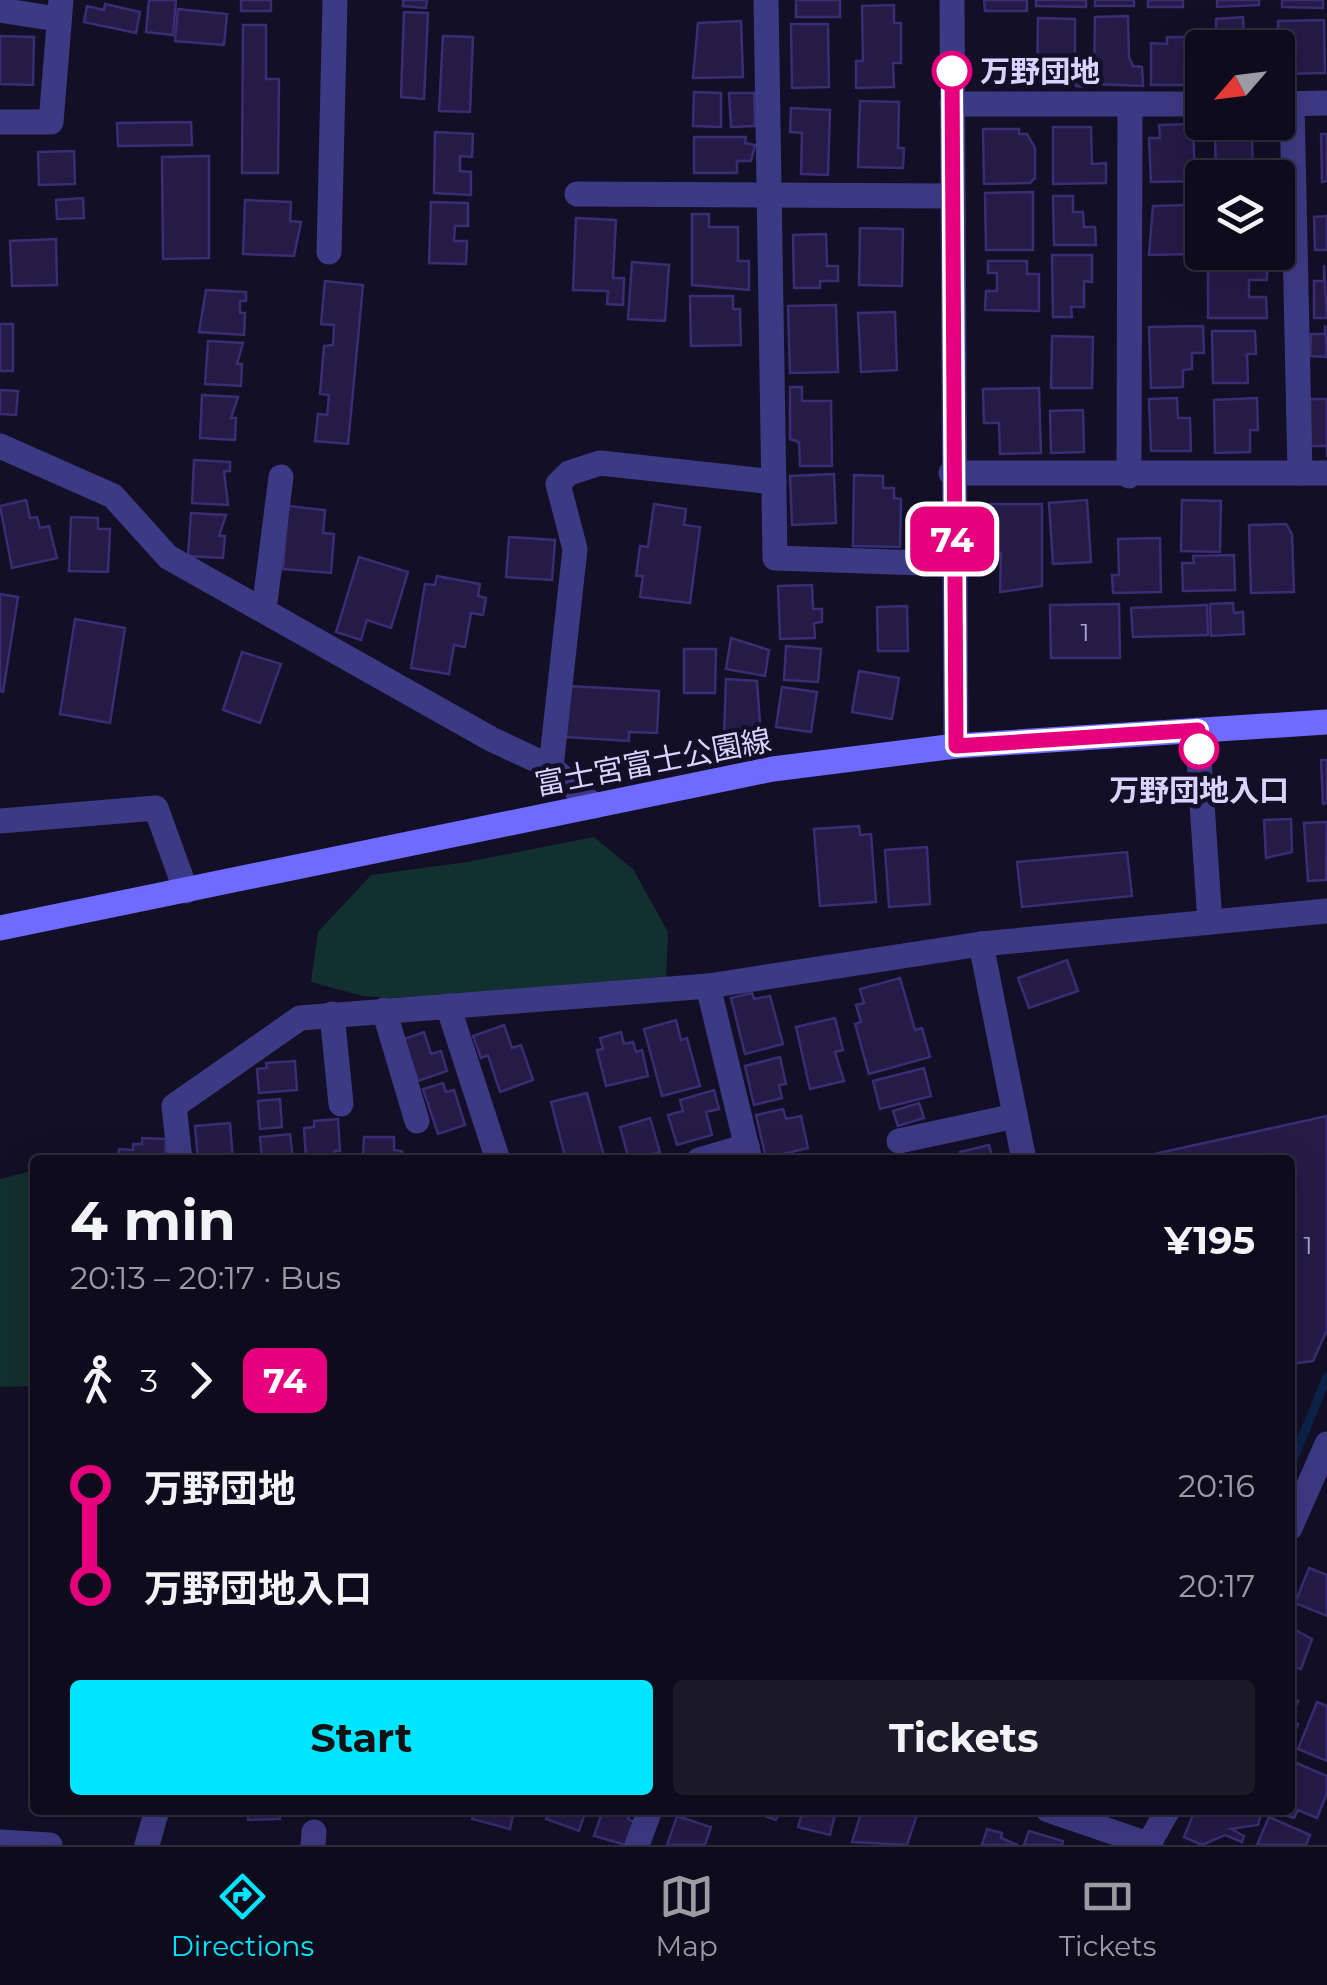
<!DOCTYPE html>
<html lang="en">
<head>
<meta charset="utf-8">
<style>
  :root { --surface:#0e0b1c; --page:#1c1929; --text:#f1f3f6; --muted:#9b9ba3; --line:#2e2b3b; --accent:#00e5ff }
  body { margin:0; font-family:Montserrat,"Noto Sans JP",sans-serif; background:var(--page); color:var(--text); height:100vh; display:flex; flex-direction:column; font-size:38px; white-space:nowrap }
  * { box-sizing:border-box; margin:0 }
  p { font-size:32px; color:var(--muted) }
  .icon { flex:none; width:55px; height:55px; fill:none; stroke:currentColor; stroke-width:2; stroke-linecap:round; stroke-linejoin:round }
  .map { position:relative; flex:1; overflow:hidden }
  .details { position:absolute; left:30px; top:1155px; width:1265px; height:660px; display:flex; flex-direction:column; background:var(--surface); border-radius:10px; box-shadow:0 10px 40px #0002,0 0 0 2px var(--line) }
  .details>* { flex:none }
  .badge { padding:0 20px; border-radius:15px; font-size:35px; line-height:65px }
  .needle { width:65px; rotate:242deg }
  .controls { position:absolute; left:1185px; top:30px; display:grid; gap:20px }
  .controls a { display:grid; place-items:center; width:110px; height:110px; border-radius:10px; background:var(--surface); box-shadow:0 10px 40px #0002,0 0 0 2px var(--line); font-size:50px }
  .map>.badge { position:absolute; translate:-50% -50%; box-shadow:0 0 0 5px #fff }
  .legs { display:flex; align-items:center; gap:15px; height:110px; padding:0 40px; font-size:32px }
  .legs p { margin-inline-start:auto }
  .head { display:flex; align-items:center; justify-content:space-between; height:170px; padding:0 40px }
  h1 { font-size:55px; font-weight:700; line-height:75px }
  .action { display:flex; gap:20px; margin-top:auto; padding:20px 40px }
  .action a { flex:1; height:115px; border-radius:10px; background:var(--accent); color:#111; font-size:40px; font-weight:700; line-height:115px; text-align:center }
  .action a+a { background:var(--page); color:var(--text) }
  ul { padding:0 40px; list-style:none }
  li { display:flex; align-items:center; gap:35px; height:100px; font-size:38px }
  li i { display:grid; place-items:center; width:15px; height:100%; margin:0 12px; background:currentColor }
  li i::after { content:''; width:25px; height:25px; margin:-12px; border:8px solid; border-radius:50%; background:var(--surface) }
  li p { margin-inline-start:auto }
  li:first-child i { background:linear-gradient(#0000 50%,currentColor 0) }
  li:last-child i { background:linear-gradient(currentColor 50%,#0000 0) }
  .tab-bar { display:flex; justify-content:space-around; align-items:center; height:140px; border-top:2px solid var(--line); background:var(--surface); font-size:28px; color:var(--muted) }
  .tab-bar a { display:grid; justify-items:center; gap:5px }
  .tab-bar .selected { color:var(--accent) }
  .map>svg:first-child { display:block }
  .green { fill:#12302f }
  .lines { fill:none; stroke-linecap:round; stroke-linejoin:round }
  .stream { stroke:#0c2248; stroke-width:9 }
  .building { fill:#241b47; stroke:#3b2d73; stroke-width:2.5 }
  .minor { stroke:#3d3a85; stroke-width:25 }
  .tertiary { stroke:#3d3a85; stroke-width:25 }
  .secondary { stroke:#6f6bff; stroke-width:25 }
  .line-1-casing { stroke:#fff; stroke-width:22 }
  .line-1 { stroke:#e6007e; stroke-width:15 }
  .stop-1-dot { fill:#fff; stroke:#e6007e; stroke-width:5 }
  .labels { text-anchor:middle; dominant-baseline:central; stroke-width:9; stroke-linejoin:round; paint-order:stroke }
  .number-label { font-size:25px; fill:#aca6d1 }
  .stop-label { font-size:30px; font-weight:bold; fill:#d9d4ff; stroke:#130f26; text-anchor:start }
  .street-label { font-size:30px; fill:#d9d4ff; stroke:#130f26 }
</style>
</head>
<body>
<div class="map">
<svg width="1327" height="1845" viewBox="0 0 1327 1845">
  <rect width="100%" height="100%" fill="#130f26"/>
  <g class="green">
    <polygon points="594,837 633,869 668,932 666,980 392,998 362,996 311,982 318,932 371,875 467,862"/>
    <polygon points="35,1170 35,1386 0,1387 0,1179"/>
  </g>
  <g class="lines">
    <polyline class="stream" points="1290,1467 1327,1377"/>
  </g>
  <g class="building">
    <polygon points="149,0 176,0 173,35 146,32"/>
    <rect x="241" y="0" width="30" height="11"/>
    <polygon points="403,0 427,0 426,8 403,6"/>
    <rect x="796" y="0" width="44" height="17"/>
    <polygon points="984,0 1027,0 1027,11 985,11"/>
    <polygon points="1036,0 1086,0 1086,7 1036,6"/>
    <rect x="1095" y="0" width="39" height="6"/>
    <rect x="1148" y="0" width="35" height="7"/>
    <polygon points="1217,0 1259,0 1259,5 1217,7"/>
    <polygon points="1282,0 1323,0 1323,8 1282,7"/>
    <polygon points="105,4 140,12 136,33 84,22 87,6 104,10"/>
    <polygon points="894,5 894,23 901,23 901,63 893,63 894,87 856,88 856,61 863,61 862,6"/>
    <polygon points="178,9 227,14 224,45 175,41"/>
    <polygon points="404,12 428,13 424,99 401,97"/>
    <polygon points="1128,16 1129,57 1133,66 1142,67 1143,86 1094,84 1095,17"/>
    <polygon points="1243,17 1244,43 1258,43 1258,48 1216,48 1216,19"/>
    <polygon points="1038,18 1075,19 1075,65 1087,65 1087,87 1076,86 1075,75 1054,82 1037,80"/>
    <polygon points="1324,20 1325,73 1278,74 1278,21"/>
    <polygon points="741,21 743,77 693,78 698,23"/>
    <polygon points="791,24 828,24 829,87 792,88"/>
    <polygon points="243,25 266,25 266,79 279,79 278,173 242,173"/>
    <polygon points="0,36 34,37 33,85 0,84"/>
    <polygon points="443,36 473,37 470,112 439,111"/>
    <polygon points="1167,37 1191,37 1191,85 1151,85 1151,43 1167,44"/>
    <rect x="994" y="56" width="34" height="29"/>
    <polygon points="694,92 721,93 721,127 693,126"/>
    <polygon points="729,93 754,93 755,126 731,127"/>
    <polygon points="860,101 899,102 898,148 904,148 903,168 858,167"/>
    <polygon points="791,108 830,110 828,175 801,174 802,133 790,132"/>
    <polygon points="191,122 192,145 118,146 117,123"/>
    <polygon points="1193,124 1195,181 1151,182 1149,138 1160,138 1159,125"/>
    <polygon points="1053,127 1091,127 1092,164 1106,163 1106,183 1053,184"/>
    <polygon points="983,129 1019,129 1019,134 1027,134 1035,148 1035,178 1030,183 984,184"/>
    <polygon points="435,132 473,134 472,157 460,156 460,171 471,172 471,195 434,193"/>
    <polygon points="1252,134 1253,175 1216,175 1215,135"/>
    <polygon points="1321,134 1327,134 1327,181 1322,182"/>
    <polygon points="694,137 746,137 745,143 755,145 751,161 737,161 737,173 694,173"/>
    <polygon points="74,151 75,184 39,185 38,152"/>
    <polygon points="209,156 209,258 163,259 162,157"/>
    <polygon points="1033,192 1033,250 986,250 985,193"/>
    <polygon points="1053,196 1073,196 1073,212 1083,212 1084,227 1095,227 1096,245 1054,245"/>
    <polygon points="83,198 84,218 57,219 56,200"/>
    <polygon points="245,200 291,202 290,221 301,222 294,256 243,254"/>
    <polygon points="431,202 468,203 468,226 455,226 454,241 467,241 466,264 429,263"/>
    <polygon points="1189,205 1191,254 1149,255 1153,206"/>
    <polygon points="692,214 709,214 709,227 738,227 738,261 749,261 749,290 692,285"/>
    <polygon points="1327,216 1327,250 1315,250 1314,217"/>
    <polygon points="576,218 616,220 613,278 624,278 623,305 607,304 608,291 573,290"/>
    <polygon points="860,228 903,229 902,286 859,285"/>
    <polygon points="826,234 827,266 838,266 838,281 820,281 820,288 794,288 793,235"/>
    <polygon points="56,239 57,285 12,286 10,241"/>
    <polygon points="1052,255 1092,255 1092,282 1084,281 1084,307 1071,307 1072,317 1053,317"/>
    <polygon points="1208,258 1267,258 1267,280 1249,280 1249,297 1266,297 1267,318 1208,318"/>
    <polygon points="988,261 1027,261 1027,274 1039,274 1039,311 985,310 986,291 997,291 997,273 988,273"/>
    <polygon points="632,262 669,265 665,321 628,319"/>
    <polygon points="1324,265 1327,318 1314,318 1314,281 1324,281"/>
    <polygon points="325,281 363,285 348,444 315,441 318,414 327,415 329,395 320,394 324,346 333,345 334,325 321,324"/>
    <polygon points="206,290 246,292 246,301 240,301 240,313 245,313 244,335 199,332"/>
    <polygon points="690,296 733,296 733,309 740,309 741,345 691,346"/>
    <polygon points="836,305 838,372 790,373 788,306"/>
    <polygon points="895,312 897,370 861,372 858,313"/>
    <rect x="0" y="324" width="13" height="47"/>
    <polygon points="1325,325 1327,357 1310,356 1311,334 1325,334"/>
    <polygon points="1203,326 1204,353 1192,353 1192,369 1183,370 1183,387 1151,388 1149,327"/>
    <polygon points="1212,331 1255,331 1256,354 1247,354 1248,383 1213,383"/>
    <polygon points="1052,336 1093,337 1092,388 1051,388"/>
    <polygon points="208,341 243,343 237,364 242,364 241,386 205,384"/>
    <polygon points="790,387 802,387 802,401 831,401 832,466 800,466 799,442 790,439"/>
    <polygon points="1039,388 1041,453 1000,454 999,423 984,423 983,389"/>
    <polygon points="0,390 18,391 16,415 0,414"/>
    <polygon points="202,395 238,397 231,418 236,418 235,440 200,438"/>
    <polygon points="1177,398 1178,418 1190,418 1191,451 1151,451 1149,399"/>
    <polygon points="1257,398 1258,430 1250,430 1250,452 1215,453 1214,400"/>
    <polygon points="1310,399 1327,399 1327,457 1327,446 1310,446"/>
    <polygon points="1083,410 1084,452 1051,453 1050,411"/>
    <polygon points="194,460 230,462 230,471 224,471 228,505 192,503"/>
    <polygon points="834,474 836,523 792,525 790,476"/>
    <polygon points="854,475 883,476 883,488 894,488 894,498 901,499 900,547 853,546"/>
    <polygon points="26,500 30,518 37,517 40,528 49,526 57,558 12,568 0,506"/>
    <polygon points="1087,500 1091,562 1053,564 1049,503"/>
    <polygon points="1182,500 1221,501 1220,552 1181,551"/>
    <polygon points="654,504 686,509 684,525 700,527 690,603 640,597 643,576 636,576 640,546 648,547"/>
    <polygon points="990,504 1042,504 1042,586 1000,592 1001,553 989,552"/>
    <polygon points="288,506 325,510 323,533 334,534 331,573 283,569"/>
    <polygon points="191,513 226,515 219,536 225,536 223,558 188,556"/>
    <polygon points="71,517 98,518 98,529 110,529 108,572 69,571"/>
    <polygon points="1286,524 1292,534 1294,592 1251,593 1249,525"/>
    <polygon points="509,537 555,540 552,580 506,577"/>
    <polygon points="1160,538 1161,592 1113,593 1112,575 1119,575 1118,539"/>
    <polygon points="1234,555 1235,590 1183,591 1182,563 1194,563 1193,556"/>
    <polygon points="359,557 408,572 391,628 367,620 361,640 336,632"/>
    <polygon points="437,576 480,584 478,596 486,598 483,615 471,613 465,647 454,645 449,674 411,668 425,584 435,585"/>
    <polygon points="812,585 813,609 822,609 822,622 814,623 815,638 780,639 778,586"/>
    <polygon points="0,594 18,597 3,692 0,691"/>
    <polygon points="1233,603 1234,613 1243,612 1244,634 1211,636 1210,604"/>
    <polygon points="1119,604 1120,658 1051,658 1050,605"/>
    <polygon points="1207,605 1208,635 1133,637 1131,608"/>
    <polygon points="907,606 908,651 878,651 877,607"/>
    <polygon points="75,619 125,628 110,723 60,714"/>
    <polygon points="731,638 769,650 765,676 726,669"/>
    <polygon points="786,646 821,649 818,682 784,680"/>
    <polygon points="684,649 716,649 715,693 684,693"/>
    <polygon points="242,652 281,664 260,723 223,710"/>
    <polygon points="859,671 899,678 892,719 852,712"/>
    <polygon points="726,679 757,681 761,737 724,735"/>
    <polygon points="569,686 659,691 657,733 629,732 629,741 566,737"/>
    <polygon points="782,687 817,692 811,732 776,727"/>
    <polygon points="1321,760 1327,760 1327,803 1323,804"/>
    <polygon points="1291,819 1292,852 1266,858 1264,820"/>
    <polygon points="1327,822 1326,880 1308,881 1304,823"/>
    <polygon points="859,826 860,835 871,834 876,902 820,906 814,829"/>
    <polygon points="927,847 930,904 889,907 885,850"/>
    <polygon points="1127,852 1132,896 1022,907 1017,862"/>
    <polygon points="1067,960 1078,991 1029,1008 1018,978"/>
    <polygon points="900,978 915,1030 922,1028 930,1057 869,1074 855,1024 861,1022 856,1005 864,1003 860,989"/>
    <polygon points="752,993 754,999 770,996 783,1044 745,1054 731,998"/>
    <polygon points="835,1018 843,1050 835,1052 844,1081 810,1089 796,1027"/>
    <polygon points="676,1020 681,1040 687,1038 700,1086 662,1096 644,1029"/>
    <polygon points="504,1025 512,1048 521,1045 533,1080 500,1092 488,1055 481,1058 473,1036"/>
    <polygon points="424,1032 431,1054 441,1051 447,1071 418,1081 404,1039"/>
    <polygon points="621,1032 624,1044 633,1042 636,1052 642,1050 648,1076 606,1086 597,1050 603,1049 600,1038"/>
    <polygon points="780,1057 786,1084 779,1085 782,1098 754,1105 745,1066"/>
    <polygon points="295,1061 297,1090 259,1093 257,1069 267,1068 266,1063"/>
    <polygon points="924,1068 931,1096 880,1109 873,1081"/>
    <polygon points="443,1083 446,1092 454,1090 465,1125 438,1134 423,1089"/>
    <polygon points="714,1090 719,1109 706,1112 712,1135 677,1145 668,1115 683,1111 680,1100"/>
    <polygon points="587,1093 605,1160 566,1160 551,1102"/>
    <polygon points="280,1099 282,1127 260,1129 258,1101"/>
    <polygon points="919,1103 924,1118 898,1126 893,1111"/>
    <polygon points="783,1109 786,1119 801,1116 808,1148 766,1158 756,1115"/>
    <polygon points="1327,1116 1327,1330 1313,1361 1290,1364 1290,1160 1127,1160"/>
    <polygon points="650,1118 660,1152 629,1160 620,1127"/>
    <polygon points="338,1119 340,1151 334,1151 335,1160 306,1160 304,1128 314,1127 314,1121"/>
    <polygon points="230,1123 233,1160 198,1160 195,1126"/>
    <polygon points="290,1134 293,1160 262,1160 260,1137"/>
    <polygon points="364,1137 394,1137 394,1150 402,1151 402,1160 363,1160"/>
    <polygon points="142,1138 166,1139 165,1160 118,1160 119,1149 133,1150 133,1144 142,1144"/>
    <polygon points="989,1145 992,1156 1002,1154 1003,1160 962,1160 960,1152"/>
    <polygon points="1309,1568 1327,1575 1327,1616 1295,1603"/>
    <polygon points="1290,1627 1312,1639 1301,1669 1295,1667 1292,1674"/>
    <polygon points="1290,1698 1298,1701 1290,1721 1298,1724 1290,1743"/>
    <polygon points="1317,1702 1327,1706 1327,1761 1298,1749"/>
    <polygon points="1292,1761 1327,1776 1327,1793 1317,1818 1298,1810 1294,1818 1282,1814 1290,1810"/>
    <polygon points="248,1810 279,1810 280,1819 248,1820"/>
    <polygon points="475,1810 514,1810 510,1829 472,1819"/>
    <polygon points="549,1810 586,1810 579,1831 546,1819"/>
    <polygon points="603,1810 632,1810 628,1819 634,1822 626,1845 594,1836"/>
    <polygon points="747,1810 780,1810 776,1820"/>
    <polygon points="803,1810 836,1810 830,1835 798,1827"/>
    <polygon points="862,1810 918,1812 907,1845 852,1842"/>
    <polygon points="1195,1810 1259,1810 1262,1811 1258,1825 1231,1829 1244,1836 1242,1842 1225,1835 1202,1845 1184,1837"/>
    <polygon points="677,1816 711,1827 705,1845 667,1845"/>
    <polygon points="1269,1817 1310,1835 1306,1845 1257,1845"/>
    <polygon points="987,1829 1002,1833 1001,1838 1018,1845 982,1845"/>
    <polygon points="1029,1831 1063,1841 1062,1845 1024,1845"/>
  </g>
  <g class="lines">
    <g class="minor">
      <polyline points="766,0 775,558 953,564"/>
      <polyline points="0,10 57,19"/>
      <polyline points="952,104 1202,104"/>
      <polyline points="1278,104 1327,103"/>
      <polyline points="1292,104 1300,473"/>
      <polyline points="0,122 51,122 61,0"/>
      <polyline points="577,194 953,196"/>
      <polyline points="329,252 335,0"/>
      <polyline points="0,446 113,496 168,557 491,739 551,767 594,806"/>
      <polyline points="951,473 1327,473"/>
      <polyline points="1129,476 1130,105"/>
      <polyline points="264,610 281,477"/>
      <polyline points="1197,730 1210,922"/>
      <polyline points="551,767 575,549 558,484 569,473 600,463 774,482"/>
      <polyline points="0,821 156,808 186,891"/>
      <polyline points="981,944 1024,1160"/>
      <polyline points="708,986 750,1160"/>
      <polyline points="448,1006 498,1160"/>
      <polyline points="384,1010 417,1121"/>
      <polyline points="332,1014 341,1104"/>
      <polyline points="899,1141 1015,1116"/>
      <polyline points="180,1160 174,1106 300,1018 708,986 981,944 1327,911"/>
      <polyline points="699,1160 747,1146"/>
      <polyline points="1290,1528 1327,1444"/>
      <polyline points="1048,1810 1151,1845"/>
      <polyline points="0,1842 50,1845"/>
      <polyline points="147,1845 157,1810"/>
      <polyline points="313,1845 314,1832"/>
      <polyline points="637,1845 650,1810"/>
      <polyline points="1148,1845 1168,1810"/>
    </g>
    <polyline class="tertiary" points="952,0 956,746"/>
    <polyline class="secondary" points="0,928 773,769 956,746 1327,722"/>
  </g>
  <g class="lines">
    <defs>
      <polyline id="line-1" points="952,71 956,746 1198,730 1199,749"/>
    </defs>
    <use href="#line-1" class="line-1-casing"/>
    <use href="#line-1" class="line-1"/>
  </g>
  <g class="stop-1-dot">
    <circle cx="952" cy="71" r="18"/>
    <circle cx="1199" cy="749" r="18"/>
  </g>
  <g class="labels">
    <g class="number-label">
      <text x="1085" y="632">1</text>
      <text x="1308" y="1245">1</text>
    </g>
    <g class="stop-label">
      <text x="980" y="71">万野団地</text>
      <text x="1199" y="790" text-anchor="middle">万野団地入口</text>
    </g>
    <g class="street-label">
      <text transform="translate(653 762) rotate(-11)">富士宮富士公園線</text>
    </g>
  </g>
</svg>
<div class="controls">
<a><svg class="needle" viewBox="-14 -14 28 28"><path d="M0-13l5 13h-10z" fill="#e53935"/><path d="M0 13l5-13h-10z" fill="#9b9ba3"/></svg></a>
<a><svg class="icon" aria-label="layers" viewBox="0 0 24 24"><path d="M12 4l9 5-9 5-9-5zM3 14l9 5 9-5"/></svg></a>
</div>
<b class="badge" style="left:952px;top:539px;background:#e6007e;color:#fff">74</b>
<section class="details">
<div class="head"><div><h1>4 min</h1><p>20:13 – 20:17 · Bus</p></div><b>¥195</b></div>
<div class="legs"><svg class="icon" aria-label="walk" viewBox="0 0 24 24"><circle cx="13" cy="4" r="2"/><path d="M13 8l-2 6 4 7M11 14l-3 7M7 12l3-4h3l4 4"/></svg>3<svg class="icon" aria-label="forward" viewBox="0 0 24 24"><path d="M9 5l7 7-7 7"/></svg><b class="badge" style="background:#e6007e;color:#fff">74</b></div>
<ul>
<li><i style="color:#e6007e"></i><b>万野団地</b><p>20:16</p></li>
<li><i style="color:#e6007e"></i><b>万野団地入口</b><p>20:17</p></li>
</ul>
<div class="action"><a>Start</a><a>Tickets</a></div>
</section>
</div>
<nav class="tab-bar">
<a class="selected"><svg class="icon" aria-label="directions" viewBox="0 0 24 24"><path d="M12 3l9 9-9 9-9-9zM9 14v-3h6M13 9l2 2-2 2"/></svg>Directions</a>
<a><svg class="icon" aria-label="map" viewBox="0 0 24 24"><path d="M3 6l6-2 6 2 6-2v14l-6 2-6-2-6 2zM9 4v14M15 6v14"/></svg>Map</a>
<a><svg class="icon" aria-label="tickets" viewBox="0 0 24 24"><path d="M3 7h18v10H3zM15 7v10"/></svg>Tickets</a>
</nav>
</body>
</html>
